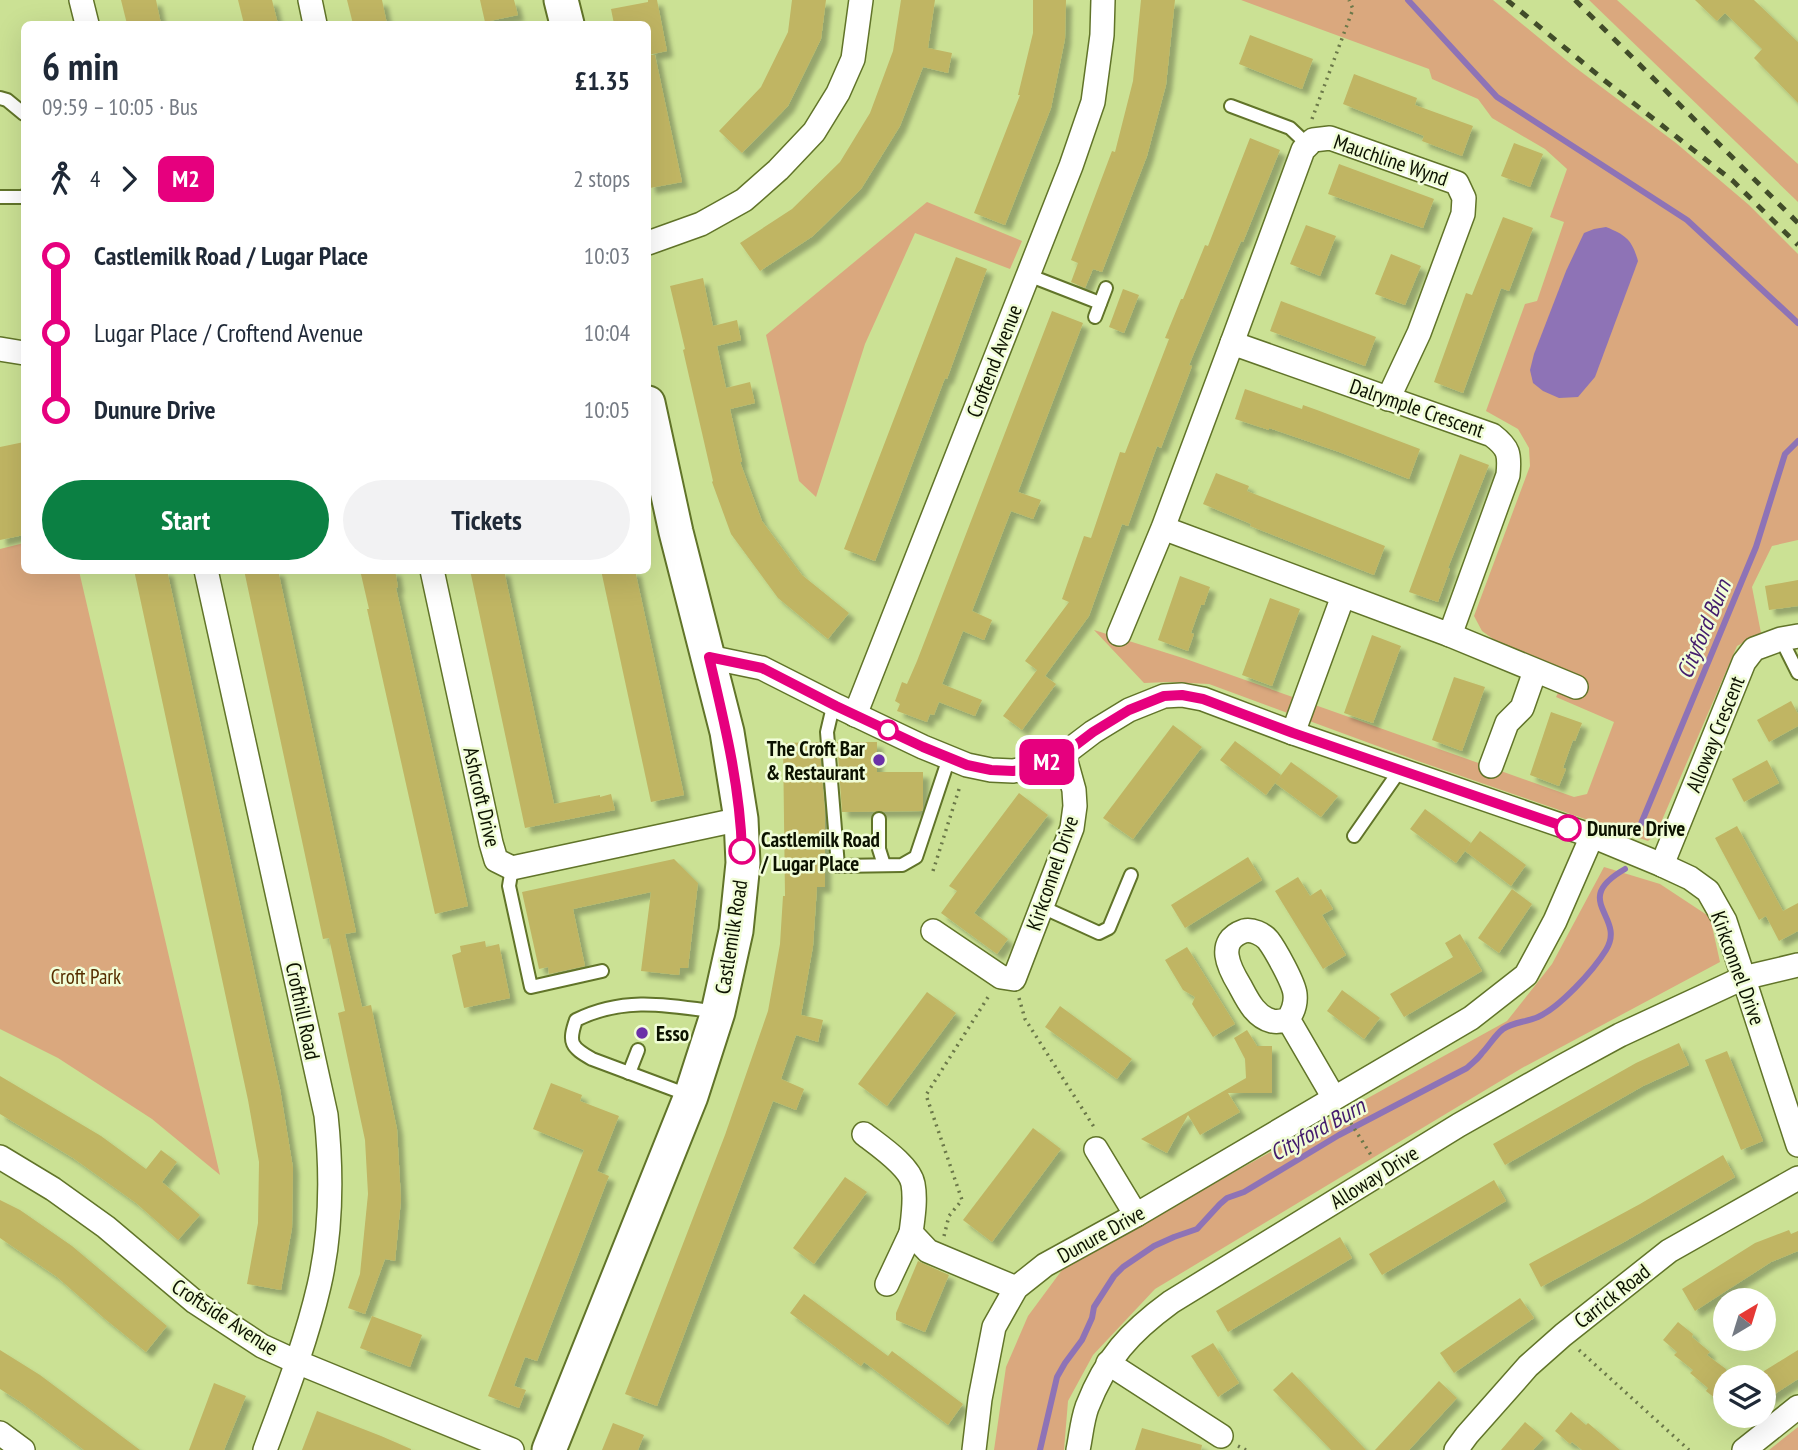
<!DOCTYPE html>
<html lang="en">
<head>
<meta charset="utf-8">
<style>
  :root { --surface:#fff; --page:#f2f2f3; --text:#1f2937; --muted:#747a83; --accent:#0b8043 }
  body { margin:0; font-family:"PT Sans Narrow",sans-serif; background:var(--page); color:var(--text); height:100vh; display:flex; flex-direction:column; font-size:26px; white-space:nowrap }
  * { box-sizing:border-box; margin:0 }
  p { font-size:23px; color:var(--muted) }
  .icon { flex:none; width:38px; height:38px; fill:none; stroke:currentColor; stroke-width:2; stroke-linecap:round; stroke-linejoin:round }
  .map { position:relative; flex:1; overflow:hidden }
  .details { position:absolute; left:21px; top:21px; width:630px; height:553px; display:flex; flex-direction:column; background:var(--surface); border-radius:10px; box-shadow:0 7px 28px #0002 }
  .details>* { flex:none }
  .badge { padding:0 14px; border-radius:10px; font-size:24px; line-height:46px }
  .needle { width:46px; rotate:38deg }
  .tools { position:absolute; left:1713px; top:1288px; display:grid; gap:14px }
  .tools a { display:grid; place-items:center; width:63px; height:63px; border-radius:50%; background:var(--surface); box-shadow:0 7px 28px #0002; font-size:35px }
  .map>.badge { position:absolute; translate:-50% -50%; box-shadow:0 0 0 4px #fff }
  .legs { display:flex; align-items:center; gap:10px; height:77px; padding:0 21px; font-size:23px }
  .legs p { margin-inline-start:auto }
  .summary { display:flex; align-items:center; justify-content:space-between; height:119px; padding:0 21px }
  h1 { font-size:38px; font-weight:600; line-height:52px }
  .button { display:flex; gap:14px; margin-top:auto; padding:14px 21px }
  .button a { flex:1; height:80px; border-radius:42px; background:var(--accent); color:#fff; font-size:28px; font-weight:600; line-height:80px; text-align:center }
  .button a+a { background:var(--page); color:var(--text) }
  ul { padding:0 21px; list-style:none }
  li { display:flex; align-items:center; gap:24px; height:77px; font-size:26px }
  li i { display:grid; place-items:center; width:10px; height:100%; margin:0 9px; background:currentColor }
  li i::after { content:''; width:18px; height:18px; margin:-9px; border:5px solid; border-radius:50%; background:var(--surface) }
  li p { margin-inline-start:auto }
  li:first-child i { background:linear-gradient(#0000 50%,currentColor 0) }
  li:last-child i { background:linear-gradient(currentColor 50%,#0000 0) }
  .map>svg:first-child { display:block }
  .green { fill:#daa87e }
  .water { fill:#8e73b6 }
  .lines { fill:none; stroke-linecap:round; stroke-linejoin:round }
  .stream { stroke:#8e73b6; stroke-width:6 }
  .building { fill:#c0b564; filter:url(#shadow) }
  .lane-casing { stroke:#617429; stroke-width:16 }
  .street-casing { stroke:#617429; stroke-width:26 }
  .secondary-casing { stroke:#617429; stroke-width:37 }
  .path { stroke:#6b7849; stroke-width:3.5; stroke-dasharray:2 5; stroke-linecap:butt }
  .lane { stroke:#fff; stroke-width:12 }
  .street { stroke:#fff; stroke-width:23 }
  .secondary { stroke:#fff; stroke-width:33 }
  .rail { stroke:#414c29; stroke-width:5; stroke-dasharray:9 9; stroke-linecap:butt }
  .line-1-casing { stroke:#fff; stroke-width:16 }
  .line-1 { stroke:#e6007e; stroke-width:10 }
  .stop-1-dot { fill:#fff; stroke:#e6007e; stroke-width:3.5 }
  .poi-dot { fill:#6b31a8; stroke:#f1fdd7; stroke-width:2.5 }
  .labels { text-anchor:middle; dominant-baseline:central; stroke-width:5; stroke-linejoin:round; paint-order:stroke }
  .street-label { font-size:21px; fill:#0c1200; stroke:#f1fdd7 }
  .poi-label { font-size:21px; font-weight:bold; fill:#0c1200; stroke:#f1fdd7; text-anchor:end }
  .stop-label { font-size:21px; font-weight:bold; fill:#0c1200; stroke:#f1fdd7; text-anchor:start }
  .park-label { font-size:21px; fill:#562e00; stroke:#f1fdd7 }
  .water-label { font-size:23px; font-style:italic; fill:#421a6c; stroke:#f1fdd7 }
</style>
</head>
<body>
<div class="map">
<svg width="1798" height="1450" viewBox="0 0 1798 1450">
  <defs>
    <filter id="shadow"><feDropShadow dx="6" dy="6" stdDeviation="2" flood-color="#0004"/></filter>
  </defs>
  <rect width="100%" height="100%" fill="#cbe194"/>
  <g class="green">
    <polygon points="1241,0 1493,0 1572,65 1676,143 1749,205 1798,254 1798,540 1772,546 1752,587 1761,633 1737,646 1656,834 1648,841 1418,761 1209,684 1168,682 1144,683 1094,630 1186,659 1574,797 1587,794 1614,722 1556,697 1559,691 1518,657 1482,631 1474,616 1530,466 1529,448 1518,429 1486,411 1525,304 1537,301 1564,222 1550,217 1567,169 1545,149 1492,118 1478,99 1432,79 1429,69"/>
    <polygon points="1589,0 1617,0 1798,164 1798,202"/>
    <polygon points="927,202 1022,241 1010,269 915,233 865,344 816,497 799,481 766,335"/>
    <polygon points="24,543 24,570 79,571 220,1175 152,1119 58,1058 0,1029 0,549"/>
    <polygon points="1604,867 1660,884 1710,917 1720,962 1522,1068 1155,1289 1093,1355 1068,1401 1064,1450 994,1450 1006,1367 1028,1316 1062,1270 1229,1175 1507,1021 1552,964"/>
    <polygon points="1798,1427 1798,1450 1769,1450"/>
  </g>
  <path class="water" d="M1606 227C1626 235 1632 240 1638 261L1595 377 1578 397 1559 398 1543 391 1533 383 1530 370 1534 354 1566 271 1584 233 1594 229Z"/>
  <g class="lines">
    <g class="stream">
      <polyline points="1408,0 1497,97 1687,220 1798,323"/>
      <polyline points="1638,831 1756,547 1785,454 1798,441"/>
      <path d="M1040 1450 1057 1377 1065 1363 1082 1340 1092 1318 1094 1307 1114 1276 1123 1267 1154 1246 1174 1237 1197 1229 1220 1204 1227 1198 1244 1192 1339 1135 1467 1068C1472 1063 1478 1059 1482 1053 1489 1046 1495 1035 1503 1029 1513 1022 1527 1022 1538 1017 1560 1007 1593 971 1606 950 1627 916 1569 901 1625 869"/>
    </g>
  </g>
  <g class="building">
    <polygon points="121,0 156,0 161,24 127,24"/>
    <polygon points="238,0 272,0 278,24 244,24"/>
    <polygon points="347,0 382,0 387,24 353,24"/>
    <polygon points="480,0 514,0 518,15 485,22"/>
    <polygon points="648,0 657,0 667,51 648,55 648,24 614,24 611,9 648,2"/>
    <polygon points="792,0 826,0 821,39 788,106 742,153 719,131 761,87 788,32"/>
    <polygon points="901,0 935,0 928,48 952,53 948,73 923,67 900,126 861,189 813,236 760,271 740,243 792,209 840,162 870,113 893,51"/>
    <polygon points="1033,0 1066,0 1065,39 1051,108 1005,225 974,213 1020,95 1018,95 1033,33"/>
    <polygon points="1141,0 1175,0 1166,85 1147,156 1102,272 1093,269 1085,288 1071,282 1078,263 1071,260 1112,151 1115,152 1133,81"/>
    <polygon points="1695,0 1754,0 1798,42 1798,103 1754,58 1762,49 1725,13 1717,21"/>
    <polygon points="1250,35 1313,59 1302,89 1239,64"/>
    <polygon points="648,55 655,55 682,182 650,188 648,179"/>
    <polygon points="1354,74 1417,98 1415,105 1473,126 1462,156 1422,141 1424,136 1343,104"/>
    <polygon points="1250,138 1280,150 1243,242 1241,241 1189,365 1192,366 1161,448 1157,446 1128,526 1122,524 1089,616 1045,676 1056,684 1022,730 1003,716 1037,670 1025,661 1069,602 1062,599 1084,536 1091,538 1120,452 1125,453 1169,339 1165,338 1181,299 1183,299 1205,245 1208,246"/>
    <polygon points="1514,143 1543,154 1530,187 1501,176"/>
    <polygon points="1339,164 1434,199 1423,228 1328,194"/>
    <polygon points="1503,217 1533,228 1509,291 1501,288 1463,393 1434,382 1466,293 1472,295"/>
    <polygon points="1306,225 1336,236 1320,276 1290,264"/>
    <polygon points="1391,254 1421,266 1405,305 1375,294"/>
    <polygon points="956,257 987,269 947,379 945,378 875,561 844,549"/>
    <polygon points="703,278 713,326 737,320 741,340 717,346 726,388 750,382 755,403 730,409 742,462 740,462 762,521 802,575 849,613 828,639 778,598 731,534 712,482 713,481 683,350 685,349 670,286"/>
    <polygon points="1123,289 1139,295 1124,333 1109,327"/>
    <polygon points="1281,301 1376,337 1365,366 1270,331"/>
    <polygon points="1052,311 1083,323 1018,492 1041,500 1033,519 1011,511 972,611 992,620 984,640 963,631 942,684 982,700 975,716 939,702 934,715 930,714 927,722 897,711 900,704 895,701 902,682 907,684 917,661"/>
    <polygon points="1245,389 1302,409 1303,405 1317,410 1420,449 1409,479 1339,452 1269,428 1269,430 1235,419"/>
    <polygon points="24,442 24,535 0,540 0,447"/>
    <polygon points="1460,454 1489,465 1448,568 1450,569 1438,602 1409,592"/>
    <polygon points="1216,473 1249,486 1247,491 1385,546 1374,575 1250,526 1251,524 1203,504"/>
    <polygon points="134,570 167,570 280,1089 293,1168 292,1228 281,1290 247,1284 258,1223 259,1162 248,1100"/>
    <polygon points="244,570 278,570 356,932 345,934 362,1007 371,1005 397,1129 401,1200 395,1261 385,1259 365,1314 348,1308 360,1274 368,1194 365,1140 338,1013 345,1011 329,938 323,939"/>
    <polygon points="360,570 395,570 398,587 396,588 468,906 435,914 367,609 369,609"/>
    <polygon points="470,570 504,570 554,804 600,795 600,797 611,794 615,810 525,828"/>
    <polygon points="601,570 635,570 684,795 651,802"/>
    <polygon points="1180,576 1210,587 1204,605 1201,605 1191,633 1194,634 1188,651 1158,640"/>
    <polygon points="1798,580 1798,606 1769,610 1765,586"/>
    <polygon points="1270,598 1300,609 1272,686 1242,675"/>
    <polygon points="1372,635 1401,646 1373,723 1344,713"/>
    <polygon points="1454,677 1485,687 1462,751 1432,740"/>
    <polygon points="1791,701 1798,714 1798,726 1769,742 1757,720"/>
    <polygon points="1551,712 1582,723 1575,741 1573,740 1563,768 1566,769 1559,786 1530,775"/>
    <polygon points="1173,725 1202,747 1133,839 1103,818"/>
    <polygon points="1235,741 1281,775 1266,795 1220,760"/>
    <polygon points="819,742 825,812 825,887 817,887 813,946 801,1015 823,1020 818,1042 796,1035 781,1079 804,1089 796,1110 773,1101 657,1406 625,1394 725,1135 768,1011 780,944 783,896 785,896 783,743"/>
    <polygon points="837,742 877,742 877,772 923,772 923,807 922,811 842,812"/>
    <polygon points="1767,760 1779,783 1744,802 1732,779"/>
    <polygon points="1291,762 1338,796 1321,817 1275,783"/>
    <polygon points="1019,793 1048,815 974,913 1008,939 997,954 941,913 957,891 949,886"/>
    <polygon points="1425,809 1471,843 1456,863 1410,829"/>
    <polygon points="1737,826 1783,911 1798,903 1798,931 1779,941 1766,916 1759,920 1715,838"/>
    <polygon points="1480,831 1526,865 1511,886 1465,851"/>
    <polygon points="1248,857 1262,880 1185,928 1171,905"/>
    <polygon points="674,859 698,883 688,968 680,968 679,975 641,971 651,892 573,909 585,966 549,974 548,967 539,969 522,892"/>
    <polygon points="1298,877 1310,896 1321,889 1333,909 1322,915 1346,955 1323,969 1275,891"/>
    <polygon points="1512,889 1532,904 1499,953 1478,938"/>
    <polygon points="1460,934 1482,971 1404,1017 1390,994 1453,957 1445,943"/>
    <polygon points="485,941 486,947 499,944 510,998 464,1008 452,955 461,952 460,946"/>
    <polygon points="1187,947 1235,1024 1213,1037 1192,1004 1195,997 1183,990 1165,960"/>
    <polygon points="1342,990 1380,1018 1364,1039 1327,1011"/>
    <polygon points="927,992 956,1013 887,1106 858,1084"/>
    <polygon points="1060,1006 1132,1059 1117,1079 1045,1027"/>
    <polygon points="1247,1030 1257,1046 1272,1046 1272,1093 1228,1093 1240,1112 1200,1135 1188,1115 1167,1153 1141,1139 1246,1078 1245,1059 1234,1038"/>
    <polygon points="1679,1043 1689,1065 1643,1086 1505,1165 1493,1144 1636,1063"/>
    <polygon points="1727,1051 1763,1141 1741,1150 1705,1060"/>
    <polygon points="0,1076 101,1136 146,1169 161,1150 177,1162 162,1182 200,1215 178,1240 136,1203 73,1158 0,1114"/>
    <polygon points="551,1083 582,1095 580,1101 619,1116 597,1171 609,1176 537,1361 525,1357 514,1386 526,1390 519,1408 488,1396 584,1150 533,1129"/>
    <polygon points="1033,1128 1061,1149 992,1242 963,1220"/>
    <polygon points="1723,1155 1735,1177 1624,1242 1541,1287 1529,1264 1640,1204"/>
    <polygon points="845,1177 867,1192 814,1264 793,1248"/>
    <polygon points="1494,1180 1506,1201 1382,1275 1369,1254"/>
    <polygon points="0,1200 20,1210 72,1246 167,1326 146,1352 105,1319 57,1277 0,1238"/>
    <polygon points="1789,1230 1791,1234 1798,1231 1798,1251 1771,1262 1695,1311 1682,1289 1755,1243"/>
    <polygon points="1340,1237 1352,1258 1228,1332 1216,1311"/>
    <polygon points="918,1261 949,1275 925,1332 896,1320 896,1313"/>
    <polygon points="804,1294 888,1356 892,1351 963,1404 948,1425 864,1362 861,1366 790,1313"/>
    <polygon points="1520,1298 1534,1318 1454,1373 1440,1353"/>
    <polygon points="372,1316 422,1335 410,1367 360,1348"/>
    <polygon points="1678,1322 1693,1334 1692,1337 1710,1352 1707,1355 1726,1369 1726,1407 1706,1391 1708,1388 1690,1373 1693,1370 1674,1355 1677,1352 1663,1340"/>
    <polygon points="1213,1343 1239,1383 1218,1397 1191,1356"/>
    <polygon points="0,1350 40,1375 140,1450 84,1450 19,1401 0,1389"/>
    <polygon points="1798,1350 1798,1379 1764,1401 1764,1371"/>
    <polygon points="1292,1372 1366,1450 1331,1450 1273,1390"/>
    <polygon points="1439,1381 1457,1398 1409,1450 1375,1450"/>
    <polygon points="214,1383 246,1396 224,1450 189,1450"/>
    <polygon points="317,1411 381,1436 411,1449 411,1450 302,1450"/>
    <polygon points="1571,1412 1586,1425 1588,1423 1620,1450 1582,1450 1572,1442 1570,1444 1555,1431"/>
    <polygon points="1525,1422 1544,1438 1533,1450 1501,1450"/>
    <polygon points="613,1423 644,1435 638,1450 602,1450"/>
    <polygon points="1142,1428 1202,1445 1201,1450 1135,1450"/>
  </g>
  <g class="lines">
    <defs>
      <g id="lane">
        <polyline points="0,98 7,100 24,114"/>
        <polyline points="1231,106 1290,128 1308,145"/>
        <polyline points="0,197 23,197 24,196"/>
        <polyline points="1028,275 1100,303"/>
        <polyline points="1095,317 1106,288"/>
        <polyline points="1781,639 1798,673"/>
        <polyline points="837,706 831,715 827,732 838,866 902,865 916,857 949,758"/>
        <polyline points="879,819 879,849 884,865"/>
        <polyline points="1354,836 1400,770"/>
        <polyline points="512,868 509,886 531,987 602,971"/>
        <polyline points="1042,907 1099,933 1109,928 1131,875"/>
        <polyline points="629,1073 638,1050"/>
        <path d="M691 1096 592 1059C571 1047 568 1043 576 1020 624 996 668 1005 718 1012"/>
      </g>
      <g id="street">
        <polyline points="81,0 87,24"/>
        <polyline points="310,0 315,24"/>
        <polyline points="648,243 701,224 744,200 778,170 814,132 838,93 853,59 861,0"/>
        <polyline points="1232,343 1303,150 1313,140 1330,138 1457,183 1464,198 1463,214 1419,333 1388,399"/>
        <polyline points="0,349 24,353"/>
        <path d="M206 570 326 1115C332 1172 332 1230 319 1286 306 1342 285 1396 265 1450"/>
        <polyline points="432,570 491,843 496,860 512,868 741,819"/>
        <path d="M1119 634 1163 528 1232 343 1492 435C1509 448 1510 454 1508 475L1450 635 1163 528"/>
        <polyline points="1450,635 1576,687"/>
        <polyline points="709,657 762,668 837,706 923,747 967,765 991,770 1013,771 1034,767 1052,761 1064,754 1093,732 1129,710 1164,696 1182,695 1203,699 1293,733 1592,836 1662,865 1690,878 1708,891 1725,921 1798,1145"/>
        <polyline points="855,715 1071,166 1093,102 1102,35 1103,0"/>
        <polyline points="1293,733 1343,596"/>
        <polyline points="1491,766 1507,723 1522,708 1535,671"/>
        <polyline points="1662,865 1744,662 1754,649 1781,639 1798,636"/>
        <polyline points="933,931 1001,977 1014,979 1072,828 1075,806 1074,790 1064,754"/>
        <path d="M1288 1019C1293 1012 1296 1003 1295 994 1294 983 1275 949 1268 940 1263 934 1252 929 1244 931 1215 941 1229 968 1240 986 1247 999 1255 1017 1272 1021 1277 1022 1283 1021 1288 1019L1334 1098"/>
        <path d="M864 1134C878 1145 910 1166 913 1184 916 1200 913 1217 911 1233L928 1251 1016 1288"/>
        <polyline points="1096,1149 1136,1215"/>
        <polyline points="0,1157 53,1189 106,1227 195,1302 262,1346 297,1362 512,1450"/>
        <polyline points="887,1284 911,1233"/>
        <polyline points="1108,1363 1221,1436"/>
        <polyline points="0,1433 23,1450"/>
        <polyline points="974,1450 980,1399 994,1327 1016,1288 1045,1265 1136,1215 1471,1018 1526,975 1555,921 1592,836"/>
        <path d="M1078 1450C1081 1436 1082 1421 1087 1407 1106 1358 1130 1332 1171 1302L1459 1125 1563 1066 1620 1035 1743 978 1798 965"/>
        <polyline points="1456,1450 1467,1435 1528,1366 1563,1335 1669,1251 1798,1178"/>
        <polyline points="1744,1450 1798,1407"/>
      </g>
      <g id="secondary">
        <polyline points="561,0 567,24"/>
        <polyline points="549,1450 691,1096 718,1012 736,931 743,863 741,819 727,732 676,532 648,403"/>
      </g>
    </defs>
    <use href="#lane" class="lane-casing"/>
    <use href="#street" class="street-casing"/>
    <use href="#secondary" class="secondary-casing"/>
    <g class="path">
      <polyline points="1312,119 1353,9 1349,0"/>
      <polyline points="933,871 960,786"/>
      <polyline points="1019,998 1025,1019 1094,1127"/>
      <polyline points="1347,1117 1371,1155"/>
      <polyline points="944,1236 949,1216 962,1200 926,1095 990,994"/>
      <polyline points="1579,1350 1689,1450"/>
      <polyline points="1238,1446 1246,1450"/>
    </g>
    <use href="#lane" class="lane"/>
    <use href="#street" class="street"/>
    <use href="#secondary" class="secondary"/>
    <g class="rail">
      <polyline points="1507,0 1604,80 1733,181 1798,245"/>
      <polyline points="1575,0 1798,223"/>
    </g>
  </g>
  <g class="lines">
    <defs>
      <path id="line-1" d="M742 851C740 785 724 721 709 657L762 668 836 706 923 747 967 765 991 770 1013 771 1034 768 1064 754 1093 732 1129 710 1164 696 1182 695 1203 699 1293 733 1568 828"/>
    </defs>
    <use href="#line-1" class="line-1-casing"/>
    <use href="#line-1" class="line-1"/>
  </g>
  <g class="stop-1-dot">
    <circle cx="888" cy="730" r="9"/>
    <circle cx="1568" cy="828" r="12"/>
    <circle cx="742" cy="851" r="12"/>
  </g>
  <g class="poi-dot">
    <circle cx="879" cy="760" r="7"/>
    <circle cx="642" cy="1033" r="7"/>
  </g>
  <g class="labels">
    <g class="street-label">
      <text transform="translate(1391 160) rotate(19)">Mauchline Wynd</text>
      <text transform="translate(994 361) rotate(-69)">Croftend Avenue</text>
      <text transform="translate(1417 408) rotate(19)">Dalrymple Crescent</text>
      <text transform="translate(1715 734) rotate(-68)">Alloway Crescent</text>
      <text transform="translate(482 797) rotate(77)">Ashcroft Drive</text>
      <text transform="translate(1052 873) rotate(-71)">Kirkconnel Drive</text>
      <text transform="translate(731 937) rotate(-81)">Castlemilk Road</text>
      <text transform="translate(1738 968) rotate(70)">Kirkconnel Drive</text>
      <text transform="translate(303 1011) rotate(78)">Crofthill Road</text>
      <text transform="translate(1374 1177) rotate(-32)">Alloway Drive</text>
      <text transform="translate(1101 1234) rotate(-29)">Dunure Drive</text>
      <text transform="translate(1612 1296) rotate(-38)">Carrick Road</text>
      <text transform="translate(225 1317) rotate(33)">Croftside Avenue</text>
    </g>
    <g class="poi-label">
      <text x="865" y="748">The Croft Bar<tspan x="865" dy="24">&amp; Restaurant</tspan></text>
      <text x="656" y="1033" text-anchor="start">Esso</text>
    </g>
    <g class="stop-label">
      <text x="1587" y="828">Dunure Drive</text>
      <text x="761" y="839">Castlemilk Road<tspan x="761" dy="24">/ Lugar Place</tspan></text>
    </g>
    <g class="park-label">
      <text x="86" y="976">Croft Park</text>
    </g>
    <g class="water-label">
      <text transform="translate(1703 629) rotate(-67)">Cityford Burn</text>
      <text transform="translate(1317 1129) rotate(-29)">Cityford Burn</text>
    </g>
  </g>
</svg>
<div class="tools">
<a><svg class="needle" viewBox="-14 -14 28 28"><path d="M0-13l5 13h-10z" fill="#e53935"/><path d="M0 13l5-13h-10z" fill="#747a83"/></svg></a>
<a><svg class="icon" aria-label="layers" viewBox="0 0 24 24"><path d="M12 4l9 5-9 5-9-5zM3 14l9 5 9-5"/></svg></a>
</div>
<b class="badge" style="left:1047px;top:762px;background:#e6007e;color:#fff">M2</b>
<section class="details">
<div class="summary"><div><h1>6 min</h1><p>09:59 – 10:05 · Bus</p></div><b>£1.35</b></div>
<div class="legs"><svg class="icon" aria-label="walk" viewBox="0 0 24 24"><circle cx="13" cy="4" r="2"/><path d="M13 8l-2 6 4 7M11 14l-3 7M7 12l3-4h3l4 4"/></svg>4<svg class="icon" aria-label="forward" viewBox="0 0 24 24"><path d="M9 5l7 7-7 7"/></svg><b class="badge" style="background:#e6007e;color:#fff">M2</b><p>2 stops</p></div>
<ul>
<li><i style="color:#e6007e"></i><b>Castlemilk Road / Lugar Place</b><p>10:03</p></li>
<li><i style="color:#e6007e"></i><span>Lugar Place / Croftend Avenue</span><p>10:04</p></li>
<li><i style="color:#e6007e"></i><b>Dunure Drive</b><p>10:05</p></li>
</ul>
<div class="button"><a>Start</a><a>Tickets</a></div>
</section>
</div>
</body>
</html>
